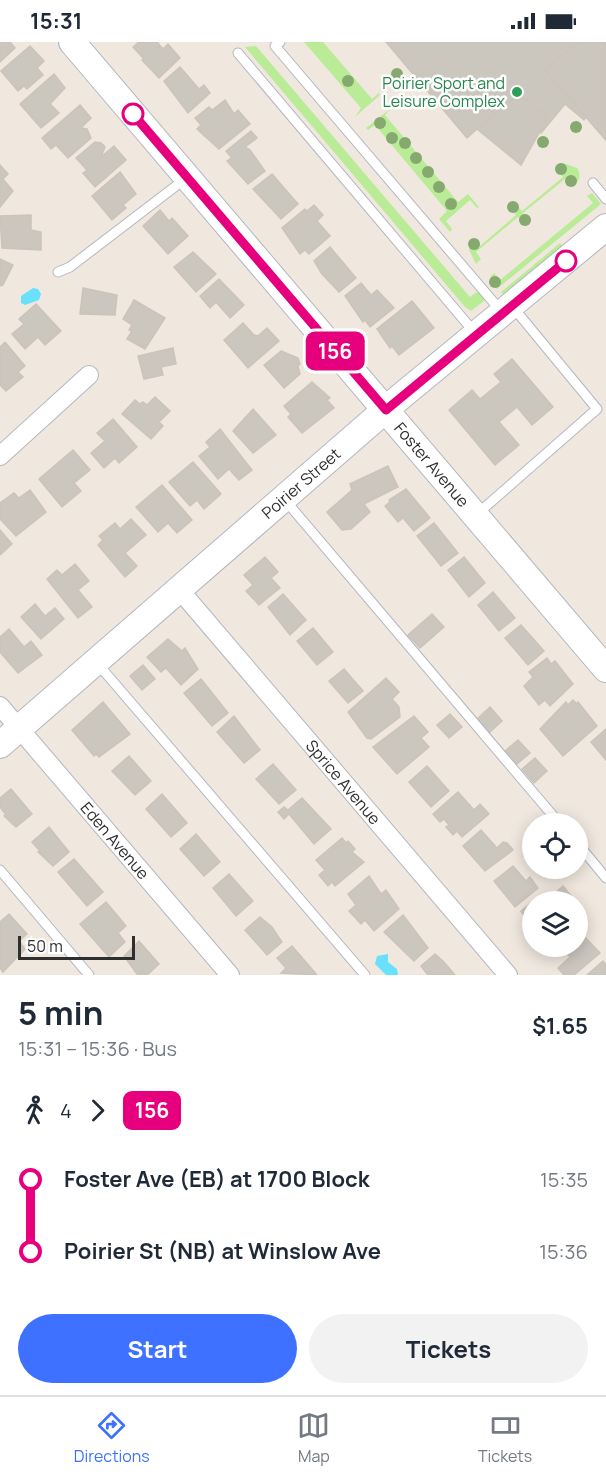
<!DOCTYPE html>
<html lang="en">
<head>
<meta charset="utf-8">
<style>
  :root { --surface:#fff; --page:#f2f2f3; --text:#1f2937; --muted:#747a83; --line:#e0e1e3; --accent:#3e71ff }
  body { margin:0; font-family:Manrope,sans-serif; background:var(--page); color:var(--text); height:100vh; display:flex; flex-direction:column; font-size:22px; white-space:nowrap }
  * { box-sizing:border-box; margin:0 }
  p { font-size:20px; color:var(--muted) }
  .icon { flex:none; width:33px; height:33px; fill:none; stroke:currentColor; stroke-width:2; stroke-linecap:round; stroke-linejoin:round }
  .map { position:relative; height:933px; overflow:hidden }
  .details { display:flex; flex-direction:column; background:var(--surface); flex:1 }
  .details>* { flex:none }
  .badge { padding:0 12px; border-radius:9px; font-size:21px; line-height:39px }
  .fabs { position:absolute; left:522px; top:771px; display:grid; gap:12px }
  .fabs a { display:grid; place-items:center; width:66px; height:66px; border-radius:50%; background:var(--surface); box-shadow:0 3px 15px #0003; font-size:30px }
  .scale { position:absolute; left:18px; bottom:15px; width:117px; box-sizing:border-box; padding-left:6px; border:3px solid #2e2e2e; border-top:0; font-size:16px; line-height:21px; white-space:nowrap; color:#2e2e2e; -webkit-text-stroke:4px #fff; paint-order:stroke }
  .map>.badge { position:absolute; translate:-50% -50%; box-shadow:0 0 0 3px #fff }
  .legs { display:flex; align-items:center; gap:9px; height:66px; padding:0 18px; font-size:20px }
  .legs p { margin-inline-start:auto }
  .head { display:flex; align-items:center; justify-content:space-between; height:102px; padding:0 18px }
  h1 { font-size:33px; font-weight:700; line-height:45px }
  .action { display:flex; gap:12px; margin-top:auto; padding:12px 18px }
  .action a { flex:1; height:69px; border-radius:36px; background:var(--accent); color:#fff; font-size:24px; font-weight:700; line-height:69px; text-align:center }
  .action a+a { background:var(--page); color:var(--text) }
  ul { padding:0 18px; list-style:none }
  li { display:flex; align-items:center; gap:21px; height:72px; font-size:22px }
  li i { display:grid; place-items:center; width:9px; height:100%; margin:0 8px; background:currentColor }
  li i::after { content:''; width:15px; height:15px; margin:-8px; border:4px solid; border-radius:50%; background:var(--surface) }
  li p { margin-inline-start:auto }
  li:first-child i { background:linear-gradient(#0000 50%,currentColor 0) }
  li:last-child i { background:linear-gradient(currentColor 50%,#0000 0) }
  .status { display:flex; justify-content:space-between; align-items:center; height:42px; padding:0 30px; background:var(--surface); direction:ltr }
  .status svg { height:16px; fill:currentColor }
  .tabs { display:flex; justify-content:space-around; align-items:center; height:84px; border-top:2px solid var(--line); background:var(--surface); font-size:16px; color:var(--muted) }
  .tabs a { display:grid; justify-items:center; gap:3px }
  .tabs .current { color:var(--accent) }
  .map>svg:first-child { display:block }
  .green { fill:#baec97 }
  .water { fill:#69e0fc }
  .building { fill:#cbc6be; stroke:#cdc4b8; stroke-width:1.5 }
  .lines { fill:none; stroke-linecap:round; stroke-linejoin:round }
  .lane-casing { stroke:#b3b7c2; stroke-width:11 }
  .street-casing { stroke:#b3b7c2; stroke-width:20 }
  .secondary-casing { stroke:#b3b7c2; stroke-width:28 }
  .lane { stroke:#fff; stroke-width:9 }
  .street { stroke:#fff; stroke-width:18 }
  .secondary { stroke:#fff; stroke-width:26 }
  .tree { fill:#86a96f }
  .line-1-casing { stroke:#fff; stroke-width:14 }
  .line-1 { stroke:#e6007e; stroke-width:9 }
  .leisure-dot { fill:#2e9e5b; stroke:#fff; stroke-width:2 }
  .stop-1-dot { fill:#fff; stroke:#e6007e; stroke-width:3 }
  .labels { text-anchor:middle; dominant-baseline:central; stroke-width:5; stroke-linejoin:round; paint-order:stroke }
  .leisure-label { font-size:16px; fill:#27864d; stroke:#fff; text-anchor:end }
  .street-label { font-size:16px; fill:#2e2e2e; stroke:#fff }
</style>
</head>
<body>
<div class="status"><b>15:31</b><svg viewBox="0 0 49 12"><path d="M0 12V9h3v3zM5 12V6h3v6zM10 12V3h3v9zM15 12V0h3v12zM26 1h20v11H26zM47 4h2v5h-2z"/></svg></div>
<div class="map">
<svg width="606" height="933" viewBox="0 0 606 933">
  <rect width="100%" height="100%" fill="#f0e8df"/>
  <g class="green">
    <polygon points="304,0 323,0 372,57 379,51 380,53 355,75 361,66"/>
    <polygon points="256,4 470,255 478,249 485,258 471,269 465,265 245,5"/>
    <polygon points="391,66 385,73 458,160 468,152 479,165 477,166 470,158 446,179 452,187 450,190 439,177 447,169 375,83 368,88 366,86"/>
    <path d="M563 121 577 126C582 133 579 140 573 145L565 137 523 171 531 180 526 184 518 175 476 210 481 217 476 222 469 208 472 196 480 204 516 173 509 164 514 160 522 169 563 135 556 126Z"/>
    <polygon points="592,151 601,162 497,247 490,235 494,231 500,238 593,161 587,154"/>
    <polygon points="560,201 562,203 536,233 506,256 501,250"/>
  </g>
  <g class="water">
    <polygon points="33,246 38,247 41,252 39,258 25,263 21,261 21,254"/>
    <polygon points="388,912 388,920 397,927 398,933 386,933 375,922 377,914"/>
  </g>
  <g class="building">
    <polygon points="0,0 10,0 15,6 0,20"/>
    <polygon points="139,0 157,0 163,7 168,2 180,16 159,36 142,18 144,17 133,5"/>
    <polygon points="386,0 606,0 606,98 586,75 584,78 565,62 541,91 534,83 508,106 485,80 467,96"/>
    <polygon points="578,0 606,0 606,98 545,28"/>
    <polygon points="30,4 44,19 37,26 43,33 27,47 24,44 18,49 1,29"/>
    <polygon points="180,25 199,47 204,43 210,51 188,71 164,39"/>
    <polygon points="54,32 65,46 50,62 59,71 41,86 20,62"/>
    <polygon points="519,52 548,75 521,123 477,87"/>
    <polygon points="225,58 234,72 238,68 250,82 219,107 197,87 201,83 195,76 209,65 212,68"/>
    <polygon points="80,63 91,76 81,86 87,87 91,96 68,116 56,103 51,107 42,96"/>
    <polygon points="251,89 257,96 245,105 250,108 265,129 248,142 227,119 232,116 226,109"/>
    <polygon points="95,100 101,101 105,105 101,115 114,104 126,118 95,145 83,131 87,128 76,116"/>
    <polygon points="0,123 8,132 3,137 13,149 0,165"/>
    <polygon points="120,130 136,152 123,163 126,166 112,178 92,154"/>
    <polygon points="272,132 298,162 281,177 253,147"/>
    <polygon points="314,163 323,173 317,179 330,194 309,212 305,208 300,212 282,186 305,167 307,169"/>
    <polygon points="160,168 169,179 172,176 188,194 168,212 143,184"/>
    <polygon points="31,173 31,188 41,190 41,208 2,206 0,174"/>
    <polygon points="330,205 356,236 339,250 322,232 314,219"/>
    <polygon points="193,210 216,232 196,250 174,225"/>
    <polygon points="0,217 13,223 3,243 0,244"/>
    <polygon points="219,237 244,263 230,276 216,260 210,266 200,254"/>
    <polygon points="361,241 371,253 377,248 394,266 370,285 365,278 363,280 345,254"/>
    <polygon points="83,246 117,253 115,273 80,272"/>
    <polygon points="134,258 165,276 145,307 127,297 132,289 129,288 132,283 123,277"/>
    <polygon points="412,259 434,286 399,313 392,304 390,306 377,287"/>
    <polygon points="36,262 61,289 45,303 38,295 25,307 12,292 24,282 19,277"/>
    <polygon points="243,281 254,293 258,294 267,286 279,299 248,326 224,298"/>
    <polygon points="5,300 25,324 18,330 23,335 6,349 0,343 0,305"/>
    <polygon points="173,306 176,322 161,325 163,333 144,337 138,314"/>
    <polygon points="281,309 298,316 300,322 298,324 300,332 284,346 264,323"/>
    <polygon points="512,317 553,365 532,383 517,365 499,380 519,403 495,423 449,368 472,348 480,357 501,340 494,332"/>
    <polygon points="312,340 330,356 327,358 334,366 302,391 288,375 291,372 284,364"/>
    <polygon points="155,355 170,369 159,380 163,384 151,397 122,372 135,358 140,362 143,360 147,363"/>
    <polygon points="253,367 276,393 253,411 233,389"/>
    <polygon points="113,377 137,405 119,421 115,416 104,426 91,411 105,399 97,391"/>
    <polygon points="220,387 252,428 239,438 229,427 218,437 199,414 210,405 206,400"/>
    <polygon points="73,408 90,428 74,441 81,449 62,465 39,437"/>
    <polygon points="193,420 221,452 204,467 197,458 190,464 169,440"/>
    <polygon points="388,424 398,445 364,462 370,470 351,487 342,488 327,470 352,448 350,442"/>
    <polygon points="162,443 192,478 177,491 168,481 158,490 136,465"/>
    <polygon points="406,447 430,476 414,489 403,476 398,480 385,464 390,460 389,458"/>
    <polygon points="30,448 46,470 16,494 0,477 0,461 14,451 19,456"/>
    <polygon points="131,477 146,493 125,511 137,524 125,535 98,503 103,498 99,494 115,481 120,487"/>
    <polygon points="434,481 458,511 441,524 417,494"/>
    <polygon points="0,488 12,502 0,513"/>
    <polygon points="265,515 278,530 271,536 280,546 259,563 246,549 253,543 244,533"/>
    <polygon points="464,515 485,541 469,555 448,528"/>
    <polygon points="75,522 89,539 78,548 92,565 78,576 47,537 57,528 62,533"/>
    <polygon points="493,550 515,576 499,589 478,563"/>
    <polygon points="283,552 306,578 290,593 268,565"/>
    <polygon points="35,562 45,574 55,566 64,577 41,597 21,575"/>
    <polygon points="432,572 444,585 420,606 408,593"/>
    <polygon points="521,583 544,609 528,623 505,596"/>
    <polygon points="313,586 333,610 317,623 297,599"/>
    <polygon points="9,587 24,605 31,599 42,613 18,631 0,610 0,595"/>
    <polygon points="168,597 182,609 185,606 198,627 181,643 166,626 161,630 147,615"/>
    <polygon points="547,616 551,622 555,619 573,642 550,664 545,658 539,663 524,644 533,635 529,630"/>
    <polygon points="143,623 155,637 142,648 130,634"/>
    <polygon points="344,627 363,649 348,661 329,639"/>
    <polygon points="386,636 399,650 392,657 399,665 400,675 371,697 367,696 348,670"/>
    <polygon points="201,637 228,671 212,684 184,651"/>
    <polygon points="573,658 577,662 578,660 597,684 563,714 540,687 566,660 568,663"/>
    <polygon points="103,660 130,692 99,715 96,712 94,714 72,688"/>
    <polygon points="490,665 502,679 489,691 477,677"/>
    <polygon points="450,672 462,685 449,696 437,683"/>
    <polygon points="234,674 260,708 244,721 217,690"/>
    <polygon points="414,674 428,690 421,696 429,705 397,732 373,705"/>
    <polygon points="606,687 606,718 591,700"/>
    <polygon points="518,698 530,711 517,722 505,709"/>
    <polygon points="129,714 151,739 135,753 112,729"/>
    <polygon points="535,716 547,729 534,741 522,727"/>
    <polygon points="273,722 296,748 279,762 256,737"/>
    <polygon points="427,724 449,749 431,765 409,740"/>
    <polygon points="11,747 32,772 16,785 4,774 6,773 0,765 0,756"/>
    <polygon points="458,750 474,768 480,762 489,772 462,795 457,789 453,793 446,785 449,783 444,777 440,780 433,772"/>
    <polygon points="162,752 187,781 171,795 146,767"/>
    <polygon points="302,756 331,787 314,802 289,772 284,777 278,770 284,765 288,768"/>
    <polygon points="49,785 69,810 53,824 38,810 40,809 32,800"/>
    <polygon points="481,788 497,806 503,800 507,801 513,808 485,829 463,804"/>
    <polygon points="196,792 220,820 204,834 180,807"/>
    <polygon points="342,796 346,801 348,799 355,807 352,810 364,820 335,844 332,840 328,844 319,833 325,828 316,818"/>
    <polygon points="74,817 103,850 87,864 58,830"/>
    <polygon points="513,824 526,839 530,835 538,846 515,865 494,839"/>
    <polygon points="229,832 253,859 236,874 213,846"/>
    <polygon points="369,834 381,852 386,848 399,867 374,889 365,878 361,882 349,869 356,863 348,852"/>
    <polygon points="563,844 576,860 545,860"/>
    <polygon points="106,860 126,884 118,891 125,900 109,915 80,882"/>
    <polygon points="532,860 532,897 526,888 532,883 521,869"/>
    <polygon points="9,872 27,892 19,899 25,907 3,930 0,926 0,880"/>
    <polygon points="403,873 428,906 414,919 384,890"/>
    <polygon points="260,875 272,885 282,900 267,913 245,888"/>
    <polygon points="578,888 600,911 574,933 564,933 558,926 570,915 561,904 578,904"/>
    <polygon points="139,899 159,922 147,933 137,932 124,914"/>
    <polygon points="292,904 317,933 281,931 286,926 277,916"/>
    <polygon points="435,912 443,919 455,933 428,933 421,924"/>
    <polygon points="603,919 606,923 606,933 587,933"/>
  </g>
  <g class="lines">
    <defs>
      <g id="lane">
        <polyline points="280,0 275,4 501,269"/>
        <polyline points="238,11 475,291"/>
        <polyline points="593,141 606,157"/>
        <polyline points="58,230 70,225 185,137"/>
        <polyline points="285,458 560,782"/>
        <polyline points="476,473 597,367 512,264"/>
        <polyline points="97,621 365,933"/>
        <polyline points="578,802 606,836"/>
        <polyline points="0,828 89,933"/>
      </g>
      <g id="street">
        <polyline points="0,414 89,333"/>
        <path id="s1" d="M178 546 508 933"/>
        <path id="s2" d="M0 664 230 933"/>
      </g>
      <g id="secondary">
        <path id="s3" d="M72 0 606 627"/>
        <path id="s4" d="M0 703 399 356 606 185"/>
      </g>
    </defs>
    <use href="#lane" class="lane-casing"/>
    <use href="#street" class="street-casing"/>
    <use href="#secondary" class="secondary-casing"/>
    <use href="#lane" class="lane"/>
    <use href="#street" class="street"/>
    <use href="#secondary" class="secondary"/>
  </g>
  <g class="tree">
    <circle cx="397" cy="32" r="6"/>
    <circle cx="348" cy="39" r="6"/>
    <circle cx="405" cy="43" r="6"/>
    <circle cx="380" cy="81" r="6"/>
    <circle cx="576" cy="85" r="6"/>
    <circle cx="392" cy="96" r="6"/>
    <circle cx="543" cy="100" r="6"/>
    <circle cx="405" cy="101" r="6"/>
    <circle cx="416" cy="116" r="6"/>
    <circle cx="561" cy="127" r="6"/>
    <circle cx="428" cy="130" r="6"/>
    <circle cx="571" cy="139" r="6"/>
    <circle cx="439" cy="145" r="6"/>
    <circle cx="451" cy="162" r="6"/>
    <circle cx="513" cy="165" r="6"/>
    <circle cx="525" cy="178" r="6"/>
    <circle cx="474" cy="202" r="6"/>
    <circle cx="495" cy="240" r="6"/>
  </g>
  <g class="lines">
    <defs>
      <polyline id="line-1" points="133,72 386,368 566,219"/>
    </defs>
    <use href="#line-1" class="line-1-casing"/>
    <use href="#line-1" class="line-1"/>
  </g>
  <circle class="leisure-dot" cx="517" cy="50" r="6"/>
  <g class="stop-1-dot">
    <circle cx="133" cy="72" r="10"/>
    <circle cx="566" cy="219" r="10"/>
  </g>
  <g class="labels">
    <g class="leisure-label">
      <text x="505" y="41">Poirier Sport and<tspan x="505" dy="18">Leisure Complex</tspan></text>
    </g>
    <g class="street-label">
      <text stroke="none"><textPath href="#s3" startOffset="555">Foster Avenue</textPath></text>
      <text stroke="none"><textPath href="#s4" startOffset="399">Poirier Street</textPath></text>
      <text stroke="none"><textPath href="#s1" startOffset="255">Sprice Avenue</textPath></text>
      <text stroke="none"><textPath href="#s2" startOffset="177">Eden Avenue</textPath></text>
    </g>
  </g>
</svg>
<div class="fabs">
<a><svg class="icon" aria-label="locate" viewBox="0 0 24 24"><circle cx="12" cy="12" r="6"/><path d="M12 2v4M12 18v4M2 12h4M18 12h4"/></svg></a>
<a><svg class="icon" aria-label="layers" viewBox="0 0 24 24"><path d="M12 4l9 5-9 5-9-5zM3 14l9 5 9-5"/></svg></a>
</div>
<div class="scale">50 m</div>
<b class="badge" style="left:335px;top:309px;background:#e6007e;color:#fff">156</b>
</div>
<section class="details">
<div class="head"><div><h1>5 min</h1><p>15:31 – 15:36 · Bus</p></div><b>$1.65</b></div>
<div class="legs"><svg class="icon" aria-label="walk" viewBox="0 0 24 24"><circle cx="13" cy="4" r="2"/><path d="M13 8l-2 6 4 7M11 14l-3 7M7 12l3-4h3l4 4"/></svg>4<svg class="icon" aria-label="forward" viewBox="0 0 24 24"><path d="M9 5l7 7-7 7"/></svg><b class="badge" style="background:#e6007e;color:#fff">156</b></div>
<ul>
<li><i style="color:#e6007e"></i><b>Foster Ave (EB) at 1700 Block</b><p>15:35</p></li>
<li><i style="color:#e6007e"></i><b>Poirier St (NB) at Winslow Ave</b><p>15:36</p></li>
</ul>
<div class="action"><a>Start</a><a>Tickets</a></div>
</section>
<nav class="tabs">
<a class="current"><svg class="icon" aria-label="directions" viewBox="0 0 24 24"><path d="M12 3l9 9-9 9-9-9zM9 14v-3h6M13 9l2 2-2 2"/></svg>Directions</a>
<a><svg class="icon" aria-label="map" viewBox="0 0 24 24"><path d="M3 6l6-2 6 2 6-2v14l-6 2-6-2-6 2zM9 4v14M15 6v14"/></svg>Map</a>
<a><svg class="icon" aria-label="tickets" viewBox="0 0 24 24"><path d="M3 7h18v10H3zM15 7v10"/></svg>Tickets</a>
</nav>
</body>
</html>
